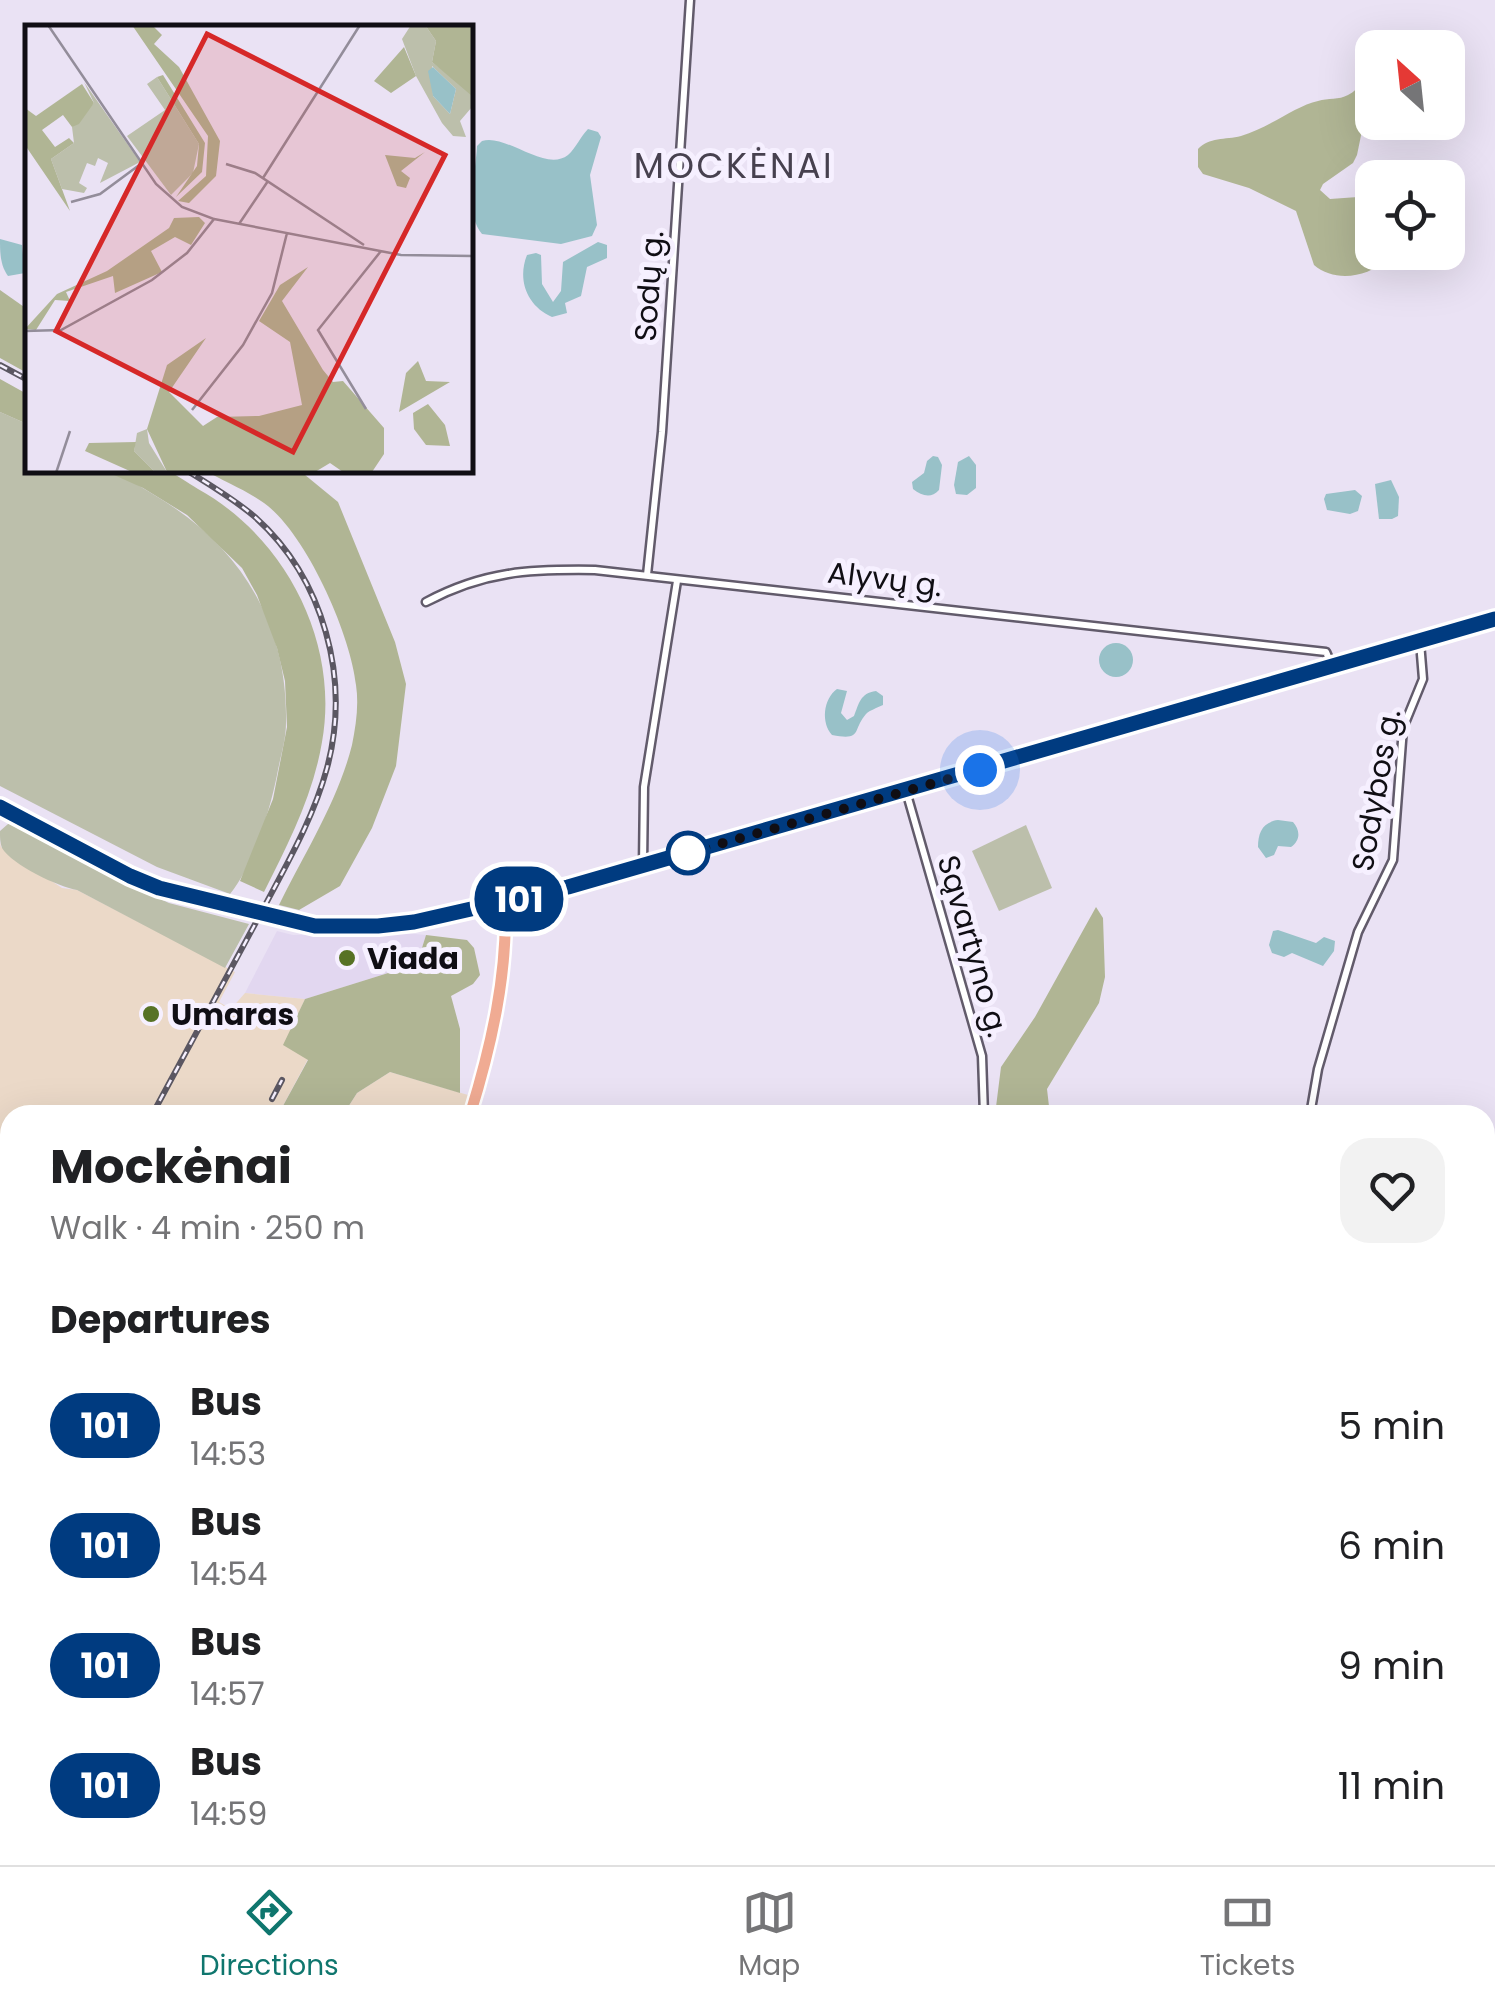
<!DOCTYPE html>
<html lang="en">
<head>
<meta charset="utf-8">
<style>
  :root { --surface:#fff; --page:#f2f2f2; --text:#202124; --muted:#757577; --line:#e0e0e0; --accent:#0f766e }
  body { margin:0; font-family:Poppins,sans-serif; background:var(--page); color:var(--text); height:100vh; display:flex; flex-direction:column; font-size:38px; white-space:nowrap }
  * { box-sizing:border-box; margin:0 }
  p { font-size:32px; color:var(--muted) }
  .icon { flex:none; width:55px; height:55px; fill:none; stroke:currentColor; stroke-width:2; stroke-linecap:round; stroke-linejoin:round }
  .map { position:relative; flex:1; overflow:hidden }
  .side { position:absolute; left:0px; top:1105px; width:1495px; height:760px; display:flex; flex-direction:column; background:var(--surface); border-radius:30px 30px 0 0; box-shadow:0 10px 40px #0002 }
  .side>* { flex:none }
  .badge { padding:0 20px; border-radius:32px; font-size:35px; line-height:65px }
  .needle { width:65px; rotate:333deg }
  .fabs { position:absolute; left:1355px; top:30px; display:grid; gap:20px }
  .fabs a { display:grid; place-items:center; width:110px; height:110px; border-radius:20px; background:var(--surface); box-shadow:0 10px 40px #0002; font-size:50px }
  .you { position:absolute; width:50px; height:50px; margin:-25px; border:8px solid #fff; border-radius:50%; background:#1a73e8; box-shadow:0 0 0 15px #1a73e833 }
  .map>.badge { position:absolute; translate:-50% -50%; box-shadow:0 0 0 5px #fff }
  h2 { padding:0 50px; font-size:38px; line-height:90px }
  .round { display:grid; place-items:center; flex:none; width:105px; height:105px; border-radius:30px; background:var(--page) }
  .head { display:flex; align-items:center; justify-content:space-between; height:170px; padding:0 50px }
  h1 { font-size:48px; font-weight:700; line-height:75px }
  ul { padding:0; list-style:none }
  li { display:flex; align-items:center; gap:30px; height:120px; padding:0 50px }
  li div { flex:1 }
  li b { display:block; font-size:38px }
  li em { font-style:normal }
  li .badge { min-width:110px; font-weight:700; text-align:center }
  .dock { display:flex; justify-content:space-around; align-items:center; height:140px; border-top:2px solid var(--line); background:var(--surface); font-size:28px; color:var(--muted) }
  .dock a { display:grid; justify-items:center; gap:5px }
  .dock .on { color:var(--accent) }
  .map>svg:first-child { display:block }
  .built { fill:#e2d7f0 }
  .industrial { fill:#ebd9c8 }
  .green { fill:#bcbfab }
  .forest { fill:#b0b594 }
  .water { fill:#98c1c8 }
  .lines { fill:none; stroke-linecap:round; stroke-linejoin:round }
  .minor-casing { stroke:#625b6b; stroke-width:11 }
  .secondary-casing { stroke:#625b6b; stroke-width:15 }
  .trunk-casing { stroke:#fff; stroke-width:16 }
  .minor { stroke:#fff; stroke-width:6 }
  .secondary { stroke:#fff; stroke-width:10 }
  .trunk { stroke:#f0ab93; stroke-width:11 }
  .rail-casing { stroke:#5b5762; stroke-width:6 }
  .rail { stroke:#f6f0ff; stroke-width:2.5; stroke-dasharray:8; stroke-linecap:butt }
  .trunk-bridge-casing { stroke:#fff; stroke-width:16; stroke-linecap:butt }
  .trunk-bridge { stroke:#f0ab93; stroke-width:11 }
  .line-casing { stroke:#fff; stroke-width:22 }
  .line { stroke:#003b80; stroke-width:15 }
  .walk { stroke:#100e14; stroke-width:10; stroke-dasharray:0 18 }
  .stop-dot { fill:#fff; stroke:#003b80; stroke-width:5 }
  .poi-dot { fill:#577225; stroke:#f6f0ff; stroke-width:4 }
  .labels { text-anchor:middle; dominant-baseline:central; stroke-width:10; stroke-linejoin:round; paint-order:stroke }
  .street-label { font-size:30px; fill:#100e14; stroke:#f6f0ff }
  .poi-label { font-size:30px; font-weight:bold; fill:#100e14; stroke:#f6f0ff; text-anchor:start }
  .quarter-label { font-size:35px; letter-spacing:2.5px; fill:#47414f; stroke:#f6f0ff }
  .inset-road { fill:none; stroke:#938d9a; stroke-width:2.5 }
  .view { fill:#d62828; fill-opacity:0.15; stroke:#d62828; stroke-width:5 }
  .inset-edge { fill:none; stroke:#100e14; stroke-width:5 }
</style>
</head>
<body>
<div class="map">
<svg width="1495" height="1865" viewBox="0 0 1495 1865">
  <rect width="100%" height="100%" fill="#eae2f4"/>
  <g class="built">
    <polygon points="277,931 293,935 393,932 426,935 417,964 305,999 245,993"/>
    <polygon points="202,1855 563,1855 562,1864 451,1860 450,1865 201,1865"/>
  </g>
  <g class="industrial">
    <polygon points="0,842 1,847 62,888 77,890 235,972 219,1002 231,1009 245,993 305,999 284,1045 308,1059 278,1115 10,1115 10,1409 0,1436"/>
    <polygon points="390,1072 468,1095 463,1115 343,1115 357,1093"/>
    <polygon points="726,1855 1094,1855 1069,1865 724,1865"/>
  </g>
  <g class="green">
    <path d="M0 412 27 424 28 470C51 470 81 465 103 470 124 475 146 490 164 501 244 551 288 628 286 723 286 740 280 758 277 775 270 810 253 866 230 894L157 867 0 786Z"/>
    <path d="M8 824H13L120 881 169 903 249 924 225 968 77 890C59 887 12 865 2 848 0 842 0 838 0 831Z"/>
    <polygon points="1026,825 1052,888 999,911 972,851"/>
  </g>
  <g class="forest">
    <path d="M1383 31 1391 40 1390 47 1372 48V101L1365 116 1357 155 1353 163 1323 184 1320 190 1330 199 1372 196V252L1388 253 1386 260C1368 277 1335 283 1314 265L1296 211 1249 188 1203 174 1198 167V149C1209 137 1225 140 1241 136 1269 128 1295 106 1318 101 1328 98 1339 100 1348 95 1374 83 1357 45 1383 31Z"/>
    <polygon points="0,290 27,309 27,373 0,358"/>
    <polygon points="0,379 27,394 27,424 0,412"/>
    <path d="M103 470C121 470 146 465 164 470 175 473 188 483 198 489 285 537 340 642 322 742 313 796 288 844 264 892L240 881 273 799 287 727 285 681 277 648 257 595 242 568 187 515 143 488Z"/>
    <path d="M204 470H299L338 502 395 642 406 684 396 766 372 828 340 886 299 910 279 905C304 854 338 801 352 745 356 725 359 705 356 685 351 635 306 533 264 503 246 490 223 481 204 470Z"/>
    <polygon points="1096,907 1103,918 1105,977 1099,1003 1047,1089 1050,1115 995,1115 1001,1067 1035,1017"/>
    <polygon points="426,935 467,940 474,948 480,975 473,984 451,996 460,1029 460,1093 390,1072 357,1093 343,1115 278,1115 308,1060 283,1045 305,999 417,964"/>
    <polygon points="1485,1403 1495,1407 1495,1865 1069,1865 1095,1855 1485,1855"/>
  </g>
  <g class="water">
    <path d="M588 129 598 132 601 137 590 175 597 225 592 236 561 244 482 234C464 213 476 172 477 146L482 141C506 133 545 173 568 155 576 148 580 137 588 129Z"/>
    <path d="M0 239 22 245 25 273 8 276C0 265 0 252 0 239Z"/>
    <path d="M598 242 607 245V258L587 267 581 296 565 303 567 313 552 317C527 306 517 280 527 255L536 253 541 255 542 284 553 302 561 291 563 262Z"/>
    <path d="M933 456 938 457 942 465 939 490C931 499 922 496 913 489L912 482 924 473 927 461Z"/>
    <polygon points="969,456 976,465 976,488 967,495 956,494 954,485 958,462"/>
    <polygon points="1391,480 1399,497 1398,516 1392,519 1379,519 1375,484"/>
    <polygon points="1355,490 1362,496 1358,511 1350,514 1327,510 1324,499 1326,494"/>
    <circle cx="1116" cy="660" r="17"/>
    <path d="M837 689 847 691 841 713 847 720 854 716C859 704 860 693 876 691L883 696V705C877 708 870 710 866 714 852 730 863 741 832 735 821 723 823 699 837 689Z"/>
    <path d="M1278 820 1293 822C1300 830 1301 840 1291 847L1278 846 1274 855 1266 858 1258 847C1258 832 1263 822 1278 820Z"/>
    <polygon points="1278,930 1316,943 1324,937 1335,941 1334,951 1323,966 1292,953 1284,957 1272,953 1269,945 1273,931"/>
  </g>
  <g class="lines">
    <defs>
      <g id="minor">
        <polyline points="647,575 662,432 690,0"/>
        <path d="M426 602C484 571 530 569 595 570L1326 652 1333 668"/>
        <polyline points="906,791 982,1056 984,1115"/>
        <polyline points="643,865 644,787 677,581"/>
        <polyline points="1310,1115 1318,1069 1358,932 1393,860 1403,728 1423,679 1420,642"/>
        <polyline points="1485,1301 1495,1309"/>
        <polyline points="892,1865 893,1855"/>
      </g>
      <polyline id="secondary" points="505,902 906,791 1495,619"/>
      <g id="trunk">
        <path d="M0 807C73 846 144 891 227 906"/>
        <path d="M296 922C367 934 436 919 505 902 508 974 491 1047 470 1115"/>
        <polyline points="6,1865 17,1855"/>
      </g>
    </defs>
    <use href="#minor" class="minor-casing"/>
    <use href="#secondary" class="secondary-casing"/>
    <use href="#trunk" class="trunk-casing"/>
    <use href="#minor" class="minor"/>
    <use href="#secondary" class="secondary"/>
    <use href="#trunk" class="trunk"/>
    <defs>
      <g id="rail">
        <polyline points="0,365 28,380"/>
        <polyline points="272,1099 282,1080"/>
        <path d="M152 1115C188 1048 225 981 261 913 285 867 313 820 327 768 351 679 324 579 255 517 234 499 210 485 186 470"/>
        <polyline points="0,1351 10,1333"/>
        <polyline points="0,1395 10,1377"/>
        <polyline points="0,1544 10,1534"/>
      </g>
    </defs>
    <use href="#rail" class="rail-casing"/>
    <use href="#rail" class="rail"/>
    <defs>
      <polyline id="trunk-bridge" points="227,906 296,922"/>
    </defs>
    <use href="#trunk-bridge" class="trunk-bridge-casing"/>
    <use href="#trunk-bridge" class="trunk-bridge"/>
  </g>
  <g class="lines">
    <defs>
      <polyline id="line" points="0,807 130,876 159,888 315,926 378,926 414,922 568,887 1495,619"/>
    </defs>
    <use href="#line" class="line-casing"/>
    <use href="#line" class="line"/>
    <polyline class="walk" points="688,853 980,770"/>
  </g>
  <circle class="stop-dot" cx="688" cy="853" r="20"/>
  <g class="poi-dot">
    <circle cx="347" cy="958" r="10"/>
    <circle cx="151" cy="1014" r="10"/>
  </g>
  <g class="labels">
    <g class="street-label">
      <text transform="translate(649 286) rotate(-86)">Sodų g.</text>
      <text transform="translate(885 579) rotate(7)">Alyvų g.</text>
      <text transform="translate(1376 790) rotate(-80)">Sodybos g.</text>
      <text transform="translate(973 946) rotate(74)">Sąvartyno g.</text>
    </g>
    <g class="poi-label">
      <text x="367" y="958">Viada</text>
      <text x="171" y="1014">Umaras</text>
    </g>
    <g class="quarter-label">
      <text x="734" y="165">MOCKĖNAI</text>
    </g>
  </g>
  <g transform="translate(25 25)">
    <rect width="448" height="448" fill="#eae2f4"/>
    <path d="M386 0H400L411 16 407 37 447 68V82L435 96 441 112 428 111 417 98 391 51 377 14ZM407 41 431 64 425 89 408 71ZM132 52 174 119 168 148 146 170 102 111 140 85 122 59ZM59 57 115 137 75 158 83 138 73 133 70 141 62 138 54 158 62 163 59 168 37 164 26 134 49 118 47 102 69 78ZM122 404 124 418 142 447H130L109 426 112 408Z" fill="#bcbfab" fill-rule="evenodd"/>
    <path d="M107 0H127L137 10 129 19 154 42 195 116 191 151 164 178 153 176 181 151 183 111ZM400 0H447V71L407 37 411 16ZM379 22 391 51 366 68 349 56ZM138 50 180 118 177 147 151 172 172 141 174 119 132 52ZM57 59 69 78 54 99 47 102 38 90 17 105 30 122 44 113 49 118 26 134 45 186 0 120V83L11 91ZM400 127 376 146 385 153 381 163 372 161 360 130 390 133ZM174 192 180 198 166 220 150 212 126 226 137 247 90 268 88 251 41 267 45 276 30 275 11 305 0 304 32 269 82 246 144 203 149 193ZM283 242 257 276 298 345 308 357 318 356 359 403V429L347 447H318L305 438 290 447H142L122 404 142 340 181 313 144 367 178 401 192 392 234 391 277 380 265 317 234 296 255 260ZM393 336 401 356 425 357 374 387 381 348ZM403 379 420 400 425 421 401 420 389 404 388 388ZM111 417 109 426 130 447H107L60 426 64 418Z" fill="#b0b594"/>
    <path d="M408 42 431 64 425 89 408 71 403 46Z" fill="#98c1c8"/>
    <path class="inset-road" d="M201 139 230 148 339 220M238 153 335 0M46 177 75 169 117 138M189 194 376 230 448 231M214 199 243 156M0 306 36 305 127 255 162 228 189 194 157 182 131 159 23 0M341 384 293 305 356 226M167 385 218 320 247 268 262 208M31 448 45 406"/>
    <path class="view" d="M182 9 420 130 268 427 31 306Z"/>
    <rect width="448" height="448" class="inset-edge"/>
  </g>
</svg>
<div class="fabs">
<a><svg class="needle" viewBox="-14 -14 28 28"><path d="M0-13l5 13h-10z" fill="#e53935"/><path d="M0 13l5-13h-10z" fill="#757577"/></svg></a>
<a><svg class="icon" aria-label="locate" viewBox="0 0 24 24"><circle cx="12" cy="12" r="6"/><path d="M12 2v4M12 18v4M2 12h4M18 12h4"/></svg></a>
</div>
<div class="you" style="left:980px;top:770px"></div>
<b class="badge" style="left:519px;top:899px;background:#003b80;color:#fff">101</b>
<section class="side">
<div class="head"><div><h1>Mockėnai</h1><p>Walk · 4 min · 250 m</p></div><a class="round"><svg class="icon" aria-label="heart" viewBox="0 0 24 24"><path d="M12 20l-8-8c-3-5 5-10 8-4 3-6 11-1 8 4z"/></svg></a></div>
<h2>Departures</h2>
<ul>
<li><span class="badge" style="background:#003b80;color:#fff">101</span><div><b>Bus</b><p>14:53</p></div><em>5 min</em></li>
<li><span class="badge" style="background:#003b80;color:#fff">101</span><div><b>Bus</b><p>14:54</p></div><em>6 min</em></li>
<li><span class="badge" style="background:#003b80;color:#fff">101</span><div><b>Bus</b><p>14:57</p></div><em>9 min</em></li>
<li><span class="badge" style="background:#003b80;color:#fff">101</span><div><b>Bus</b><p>14:59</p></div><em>11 min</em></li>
</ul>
</section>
</div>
<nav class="dock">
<a class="on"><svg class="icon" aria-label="directions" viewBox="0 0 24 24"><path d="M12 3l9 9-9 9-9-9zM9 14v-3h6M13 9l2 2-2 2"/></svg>Directions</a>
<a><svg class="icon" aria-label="map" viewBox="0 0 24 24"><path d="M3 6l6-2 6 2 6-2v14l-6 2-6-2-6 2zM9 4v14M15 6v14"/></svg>Map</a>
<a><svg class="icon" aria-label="tickets" viewBox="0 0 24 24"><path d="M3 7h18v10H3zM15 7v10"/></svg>Tickets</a>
</nav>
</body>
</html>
